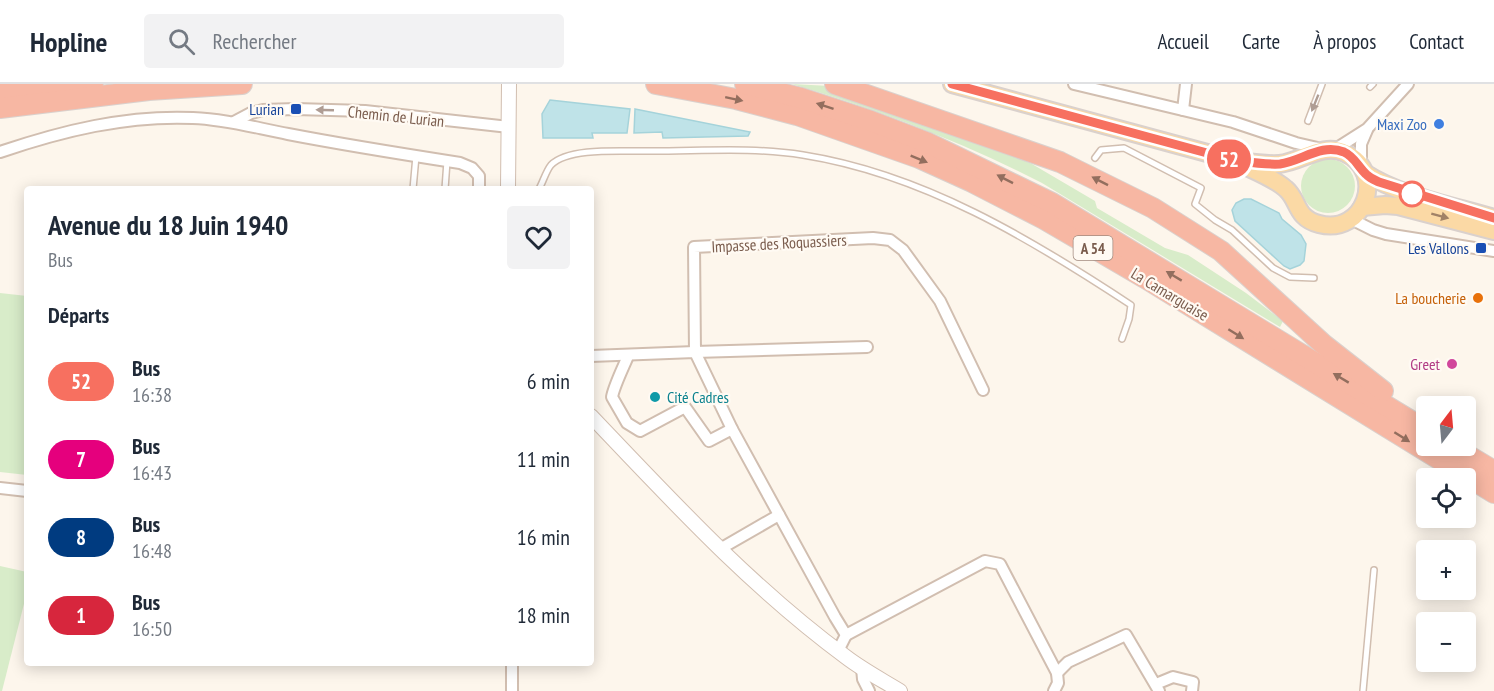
<!DOCTYPE html>
<html lang="fr">
<head>
<meta charset="utf-8">
<style>
  :root { --surface:#fff; --page:#f2f2f3; --text:#1f2937; --muted:#747a83; --line:#e0e1e3 }
  body { margin:0; font-family:"PT Sans Narrow",sans-serif; background:var(--page); color:var(--text); height:100vh; display:flex; flex-direction:column; font-size:22px; white-space:nowrap }
  * { box-sizing:border-box; margin:0 }
  p { font-size:20px; color:var(--muted) }
  .icon { flex:none; width:33px; height:33px; fill:none; stroke:currentColor; stroke-width:2; stroke-linecap:round; stroke-linejoin:round }
  .map { position:relative; flex:1; overflow:hidden }
  .sheet { position:absolute; left:24px; top:102px; width:570px; height:480px; display:flex; flex-direction:column; background:var(--surface); border-radius:6px; box-shadow:0 3px 15px #0003 }
  .sheet>* { flex:none }
  .badge { padding:0 12px; border-radius:20px; font-size:21px; line-height:39px }
  .needle { width:39px; rotate:16deg }
  .buttons { position:absolute; left:1416px; top:312px; display:grid; gap:12px }
  .buttons a { display:grid; place-items:center; width:60px; height:60px; border-radius:6px; background:var(--surface); box-shadow:0 3px 15px #0003; font-size:30px }
  .map>.badge { position:absolute; translate:-50% -50%; box-shadow:0 0 0 3px #fff }
  h2 { padding:0 24px; font-size:22px; line-height:54px }
  .round { display:grid; place-items:center; flex:none; width:63px; height:63px; border-radius:6px; background:var(--page) }
  .headline { display:flex; align-items:center; justify-content:space-between; height:102px; padding:0 24px }
  h1 { font-size:28px; font-weight:800; line-height:45px }
  ul { padding:0; list-style:none }
  li { display:flex; align-items:center; gap:18px; height:78px; padding:0 24px }
  li div { flex:1 }
  li b { display:block; font-size:22px }
  li em { font-style:normal }
  li .badge { min-width:66px; font-weight:700; text-align:center }
  header { display:flex; align-items:center; gap:36px; box-sizing:border-box; height:84px; padding:0 30px; background:var(--surface); border-bottom:2px solid var(--line) }
  header strong { font-size:28px }
  nav { display:flex; gap:33px; margin-inline-start:auto; font-size:21px }
  .search { width:420px; height:54px; background:var(--page); display:flex; align-items:center; gap:15px; box-sizing:border-box; padding:0 21px; border-radius:6px; color:var(--muted); font-size:22px }
  .map>svg:first-child { display:block }
  .green { fill:#d8ecc9 }
  .water { fill:#bfe3e8; stroke:#a5d3da; stroke-width:1.5 }
  .lines { fill:none; stroke-linecap:round; stroke-linejoin:round }
  .service-casing { stroke:#d1beb0; stroke-width:8 }
  .minor-casing { stroke:#d1beb0; stroke-width:14 }
  .tertiary-casing { stroke:#d1beb0; stroke-width:16 }
  .primary-casing { stroke:#dad1cd; stroke-width:20 }
  .motorway-casing { stroke:#dad1cd; stroke-width:22 }
  .service { stroke:#fff; stroke-width:5 }
  .minor { stroke:#fff; stroke-width:10 }
  .tertiary { stroke:#fff; stroke-width:14 }
  .primary { stroke:#fbd9a5; stroke-width:16 }
  .motorway { stroke:#f7b7a3; stroke-width:20 }
  .oneway { fill:#936e5e }
  .oneway2 { fill:#af9d94 }
  .oneway3 { fill:#a18267 }
  .line-casing { stroke:#fff; stroke-width:14 }
  .line { stroke:#f77060; stroke-width:9 }
  .transit-dot { fill:#1a4fb4; stroke:#fffaf3; stroke-width:2 }
  .shop-dot { fill:#3f7fe0; stroke:#fffaf3; stroke-width:2 }
  .stop-dot { fill:#fff; stroke:#f77060; stroke-width:3 }
  .food-dot { fill:#e8710a; stroke:#fffaf3; stroke-width:2 }
  .hotel-dot { fill:#d1479c; stroke:#fffaf3; stroke-width:2 }
  .culture-dot { fill:#0f9aa8; stroke:#fffaf3; stroke-width:2 }
  .labels { text-anchor:middle; dominant-baseline:central; stroke-width:4.5; stroke-linejoin:round; paint-order:stroke }
  .shield { fill:#fffaf3; stroke:#a28b7f; stroke-width:1.5 }
  .shield-label { font-size:15px; font-weight:bold; fill:#7a5c4d }
  .transit-label { font-size:16px; fill:#164399; stroke:#fffaf3; text-anchor:end }
  .street-label { font-size:16px; fill:#7a5c4d; stroke:#fffaf3 }
  .shop-label { font-size:16px; fill:#366cbe; stroke:#fffaf3; text-anchor:end }
  .food-label { font-size:16px; fill:#c56008; stroke:#fffaf3; text-anchor:end }
  .hotel-label { font-size:16px; fill:#b23c85; stroke:#fffaf3; text-anchor:end }
  .culture-label { font-size:16px; fill:#0d838f; stroke:#fffaf3; text-anchor:start }
</style>
</head>
<body>
<header>
<strong>Hopline</strong>
<div class="search"><svg class="icon" aria-label="search" viewBox="0 0 24 24"><circle cx="10" cy="10" r="6"/><path d="M15 15l6 6"/></svg>Rechercher</div>
<nav><a>Accueil</a><a>Carte</a><a>À propos</a><a>Contact</a></nav>
</header>
<div class="map">
<svg width="1494" height="607" viewBox="0 0 1494 607">
  <rect width="100%" height="100%" fill="#fdf6ec"/>
  <g class="green">
    <path d="M792 0 830 2 1013 72 1032 80 1095 117 1097 124 1165 164 1188 171 1246 209 1283 237 1280 243 1042 99C962 58 879 26 792 0Z"/>
    <circle cx="1328" cy="102" r="27"/>
    <polygon points="0,209 27,212 27,391 0,388"/>
    <polygon points="0,482 27,488 27,508 2,607 0,607"/>
  </g>
  <g class="water">
    <polygon points="550,16 630,25 627,49 592,49 593,54 543,54 542,30"/>
    <polygon points="635,25 750,48 748,52 663,54 662,48 634,49"/>
    <polygon points="1244,115 1251,115 1279,129 1282,135 1301,151 1306,160 1304,177 1300,181 1290,185 1284,182 1235,137 1232,126 1236,119"/>
  </g>
  <g class="lines">
    <defs>
      <g id="service">
        <polyline points="1370,3 1373,0"/>
        <polyline points="1308,37 1322,0"/>
        <polyline points="1095,74 1101,66 1124,64 1201,104 1195,120 1215,136 1232,146 1273,184 1290,193 1314,194"/>
        <polyline points="413,105 416,72"/>
        <polyline points="445,105 447,77"/>
        <path d="M539 105C543 98 546 87 551 81 569 62 628 68 653 67 703 67 754 63 803 71 923 90 1031 155 1131 221L1129 235 1122 255"/>
        <polyline points="1363,607 1374,486"/>
      </g>
      <g id="minor">
        <polyline points="1074,0 1233,38 1296,59 1322,65"/>
        <polyline points="1183,26 1186,0"/>
        <polyline points="234,38 251,29 263,26 296,25 365,27 509,43"/>
        <polyline points="1334,66 1367,45 1408,0"/>
        <path d="M0 68C62 47 126 31 193 34 225 35 256 44 288 50 345 61 402 70 460 79L472 84 479 92V105"/>
        <polyline points="1361,83 1361,60 1367,46"/>
        <polyline points="1351,135 1373,146 1386,150 1494,167"/>
        <polyline points="867,263 695,268 694,163 873,154 890,156 903,166 940,217 983,306"/>
        <polyline points="591,272 695,268 732,345 835,533 846,551 838,567"/>
        <path d="M628 272C623 284 614 302 612 313L627 339 640 347 685 323 709 357 732 345"/>
        <polyline points="0,404 27,407"/>
        <polyline points="720,465 779,431"/>
        <polyline points="846,551 985,477 1000,480 1057,589 1058,599 1054,607"/>
        <polyline points="862,584 863,595 869,607"/>
        <polyline points="1057,589 1068,578 1126,551 1159,607"/>
        <polyline points="1156,600 1173,593 1193,598 1192,607"/>
        <polyline points="512,607 512,579"/>
      </g>
      <g id="tertiary">
        <polyline points="508,105 509,0"/>
        <path d="M591 332C672 417 751 503 846 573 863 586 882 596 900 607"/>
      </g>
      <g id="primary">
        <path d="M952 0 1233 76C1248 78 1264 81 1279 80 1302 78 1322 58 1345 69 1387 88 1365 152 1319 140 1295 134 1299 116 1286 105 1273 93 1249 85 1233 76"/>
        <path d="M1365 89C1400 112 1454 122 1494 134"/>
        <polyline points="1362,123 1385,121 1398,122 1494,147"/>
      </g>
      <g id="motorway">
        <polyline points="656,0 736,15 797,31 919,74 972,98 1044,135 1145,194 1494,409"/>
        <polyline points="745,0 801,14 871,37 926,58 1052,119 1426,346"/>
        <polyline points="835,0 1060,78 1153,124 1221,167 1323,260 1383,307"/>
        <polyline points="0,6 93,0"/>
        <polyline points="0,24 149,6 242,0"/>
        <polyline points="1452,362 1494,387"/>
      </g>
    </defs>
    <use href="#service" class="service-casing"/>
    <use href="#minor" class="minor-casing"/>
    <use href="#tertiary" class="tertiary-casing"/>
    <use href="#primary" class="primary-casing"/>
    <use href="#motorway" class="motorway-casing"/>
    <use href="#service" class="service"/>
    <use href="#minor" class="minor"/>
    <use href="#tertiary" class="tertiary"/>
    <use href="#primary" class="primary"/>
    <use href="#motorway" class="motorway"/>
  </g>
  <defs><path id="oneway-solid" d="M-6-.8H1V-3.2L6.5 0L1 3.2V.8H-6Z" transform="scale(1.5)"/></defs>
  <g class="oneway">
    <use href="#oneway-solid" transform="translate(734 15) rotate(12)"/>
    <use href="#oneway-solid" transform="translate(825 22) rotate(-162)"/>
    <use href="#oneway-solid" transform="translate(919 75) rotate(22)"/>
    <use href="#oneway-solid" transform="translate(1005 95) rotate(-153)"/>
    <use href="#oneway-solid" transform="translate(1100 97) rotate(-153)"/>
    <use href="#oneway-solid" transform="translate(1174 192) rotate(-149)"/>
    <use href="#oneway-solid" transform="translate(1236 250) rotate(32)"/>
    <use href="#oneway-solid" transform="translate(1341 294) rotate(-149)"/>
    <use href="#oneway-solid" transform="translate(1402 353) rotate(32)"/>
  </g>
  <g class="oneway2">
    <use href="#oneway-solid" transform="translate(1315 19) rotate(112)"/>
    <use href="#oneway-solid" transform="translate(325 26) rotate(-178)"/>
  </g>
  <use class="oneway3" href="#oneway-solid" transform="translate(1440 132) rotate(15)"/>
  <g class="lines">
    <defs>
      <path id="line" d="M952 0 1233 76C1248 78 1265 81 1280 80 1302 77 1321 59 1344 68 1355 73 1358 83 1367 91 1370 94 1375 96 1379 98L1494 134"/>
    </defs>
    <use href="#line" class="line-casing"/>
    <use href="#line" class="line"/>
  </g>
  <g class="transit-dot">
    <rect x="290" y="19" width="12" height="12" rx="3"/>
    <rect x="1475" y="158" width="12" height="12" rx="3"/>
  </g>
  <circle class="shop-dot" cx="1439" cy="40" r="6"/>
  <circle class="stop-dot" cx="1412" cy="110" r="12"/>
  <circle class="food-dot" cx="1478" cy="214" r="6"/>
  <circle class="hotel-dot" cx="1452" cy="280" r="6"/>
  <circle class="culture-dot" cx="655" cy="313" r="6"/>
  <g class="labels">
    <rect class="shield" x="1073.5" y="152" width="39" height="24" rx="4.5"/>
    <g class="shield-label">
      <text x="1093" y="164">A 54</text>
    </g>
    <g class="transit-label">
      <text x="284" y="25">Lurian</text>
      <text x="1469" y="164">Les Vallons</text>
    </g>
    <g class="street-label">
      <text transform="translate(396 32) rotate(6)">Chemin de Lurian</text>
      <text transform="translate(779 159) rotate(-3)">Impasse des Roquassiers</text>
      <text transform="translate(1170 210) rotate(31)">La Camarguaise</text>
    </g>
    <g class="shop-label">
      <text x="1427" y="40">Maxi Zoo</text>
    </g>
    <g class="food-label">
      <text x="1466" y="214">La boucherie</text>
    </g>
    <g class="hotel-label">
      <text x="1440" y="280">Greet</text>
    </g>
    <g class="culture-label">
      <text x="667" y="313">Cité Cadres</text>
    </g>
  </g>
</svg>
<div class="buttons">
<a><svg class="needle" viewBox="-14 -14 28 28"><path d="M0-13l5 13h-10z" fill="#e53935"/><path d="M0 13l5-13h-10z" fill="#747a83"/></svg></a>
<a><svg class="icon" aria-label="locate" viewBox="0 0 24 24"><circle cx="12" cy="12" r="6"/><path d="M12 2v4M12 18v4M2 12h4M18 12h4"/></svg></a>
<a>+</a>
<a>−</a>
</div>
<b class="badge" style="left:1229px;top:75px;background:#f77060;color:#fff">52</b>
<section class="sheet">
<div class="headline"><div><h1>Avenue du 18 Juin 1940</h1><p>Bus</p></div><a class="round"><svg class="icon" aria-label="heart" viewBox="0 0 24 24"><path d="M12 20l-8-8c-3-5 5-10 8-4 3-6 11-1 8 4z"/></svg></a></div>
<h2>Départs</h2>
<ul>
<li><span class="badge" style="background:#f77060;color:#fff">52</span><div><b>Bus</b><p>16:38</p></div><em>6 min</em></li>
<li><span class="badge" style="background:#e5007d;color:#fff">7</span><div><b>Bus</b><p>16:43</p></div><em>11 min</em></li>
<li><span class="badge" style="background:#003b80;color:#fff">8</span><div><b>Bus</b><p>16:48</p></div><em>16 min</em></li>
<li><span class="badge" style="background:#d7263d;color:#fff">1</span><div><b>Bus</b><p>16:50</p></div><em>18 min</em></li>
</ul>
</section>
</div>
</body>
</html>
